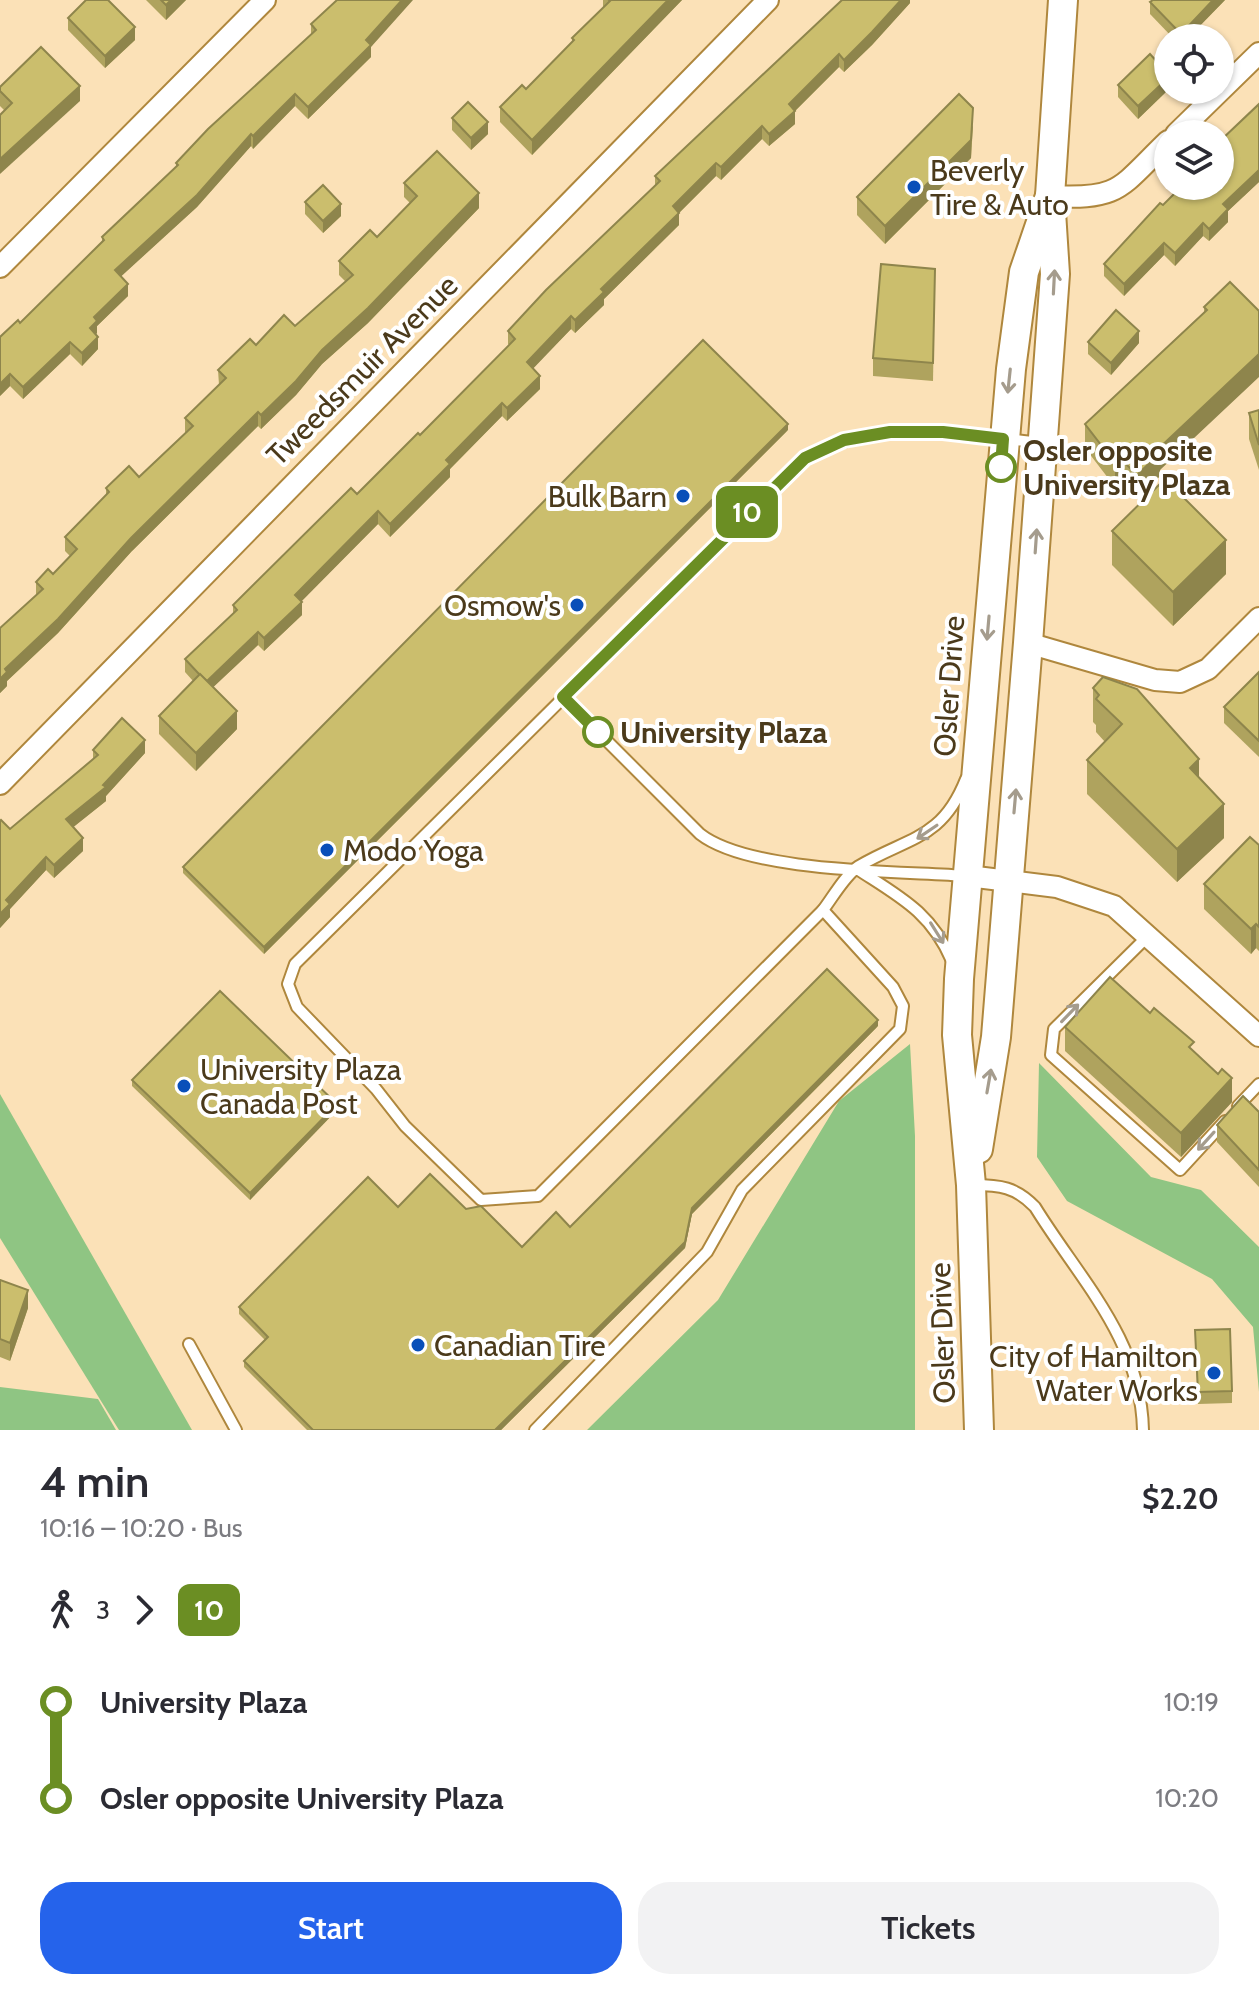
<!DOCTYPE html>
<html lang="en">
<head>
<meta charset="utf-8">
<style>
  :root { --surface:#fff; --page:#f2f2f3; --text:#2b2b33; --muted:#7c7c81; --accent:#2563eb }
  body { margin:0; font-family:Cabin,sans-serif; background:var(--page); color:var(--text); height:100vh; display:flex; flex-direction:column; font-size:30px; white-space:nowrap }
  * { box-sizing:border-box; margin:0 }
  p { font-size:26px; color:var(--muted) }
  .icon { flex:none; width:44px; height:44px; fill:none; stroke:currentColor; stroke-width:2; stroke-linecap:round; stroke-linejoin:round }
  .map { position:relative; height:1430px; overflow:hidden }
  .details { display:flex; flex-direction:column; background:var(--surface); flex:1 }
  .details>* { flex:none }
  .badge { padding:0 16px; border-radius:12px; font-size:28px; line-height:52px }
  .controls { position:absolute; left:1154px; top:24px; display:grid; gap:16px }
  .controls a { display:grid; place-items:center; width:80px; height:80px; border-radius:50%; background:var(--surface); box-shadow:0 2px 6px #0004; font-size:40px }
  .map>.badge { position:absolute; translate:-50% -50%; box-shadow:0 0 0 4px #fff }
  .legs { display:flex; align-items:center; gap:12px; height:88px; padding:0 40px; font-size:26px }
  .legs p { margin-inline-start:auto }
  .overview { display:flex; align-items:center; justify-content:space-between; height:136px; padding:0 40px }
  h1 { font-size:44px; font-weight:600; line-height:60px }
  .primary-button { display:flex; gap:16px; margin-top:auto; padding:16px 40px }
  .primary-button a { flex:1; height:92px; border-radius:32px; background:var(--accent); color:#fff; font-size:32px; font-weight:600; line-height:92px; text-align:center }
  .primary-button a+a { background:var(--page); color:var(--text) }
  ul { padding:0 40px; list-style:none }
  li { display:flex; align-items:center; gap:28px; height:96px; font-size:30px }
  li i { display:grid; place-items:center; width:12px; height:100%; margin:0 10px; background:currentColor }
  li i::after { content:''; width:20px; height:20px; margin:-10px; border:6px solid; border-radius:50%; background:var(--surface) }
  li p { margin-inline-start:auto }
  li:first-child i { background:linear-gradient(#0000 50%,currentColor 0) }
  li:last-child i { background:linear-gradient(currentColor 50%,#0000 0) }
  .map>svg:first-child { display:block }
  .green { fill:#8fc583 }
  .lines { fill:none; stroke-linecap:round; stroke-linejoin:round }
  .service-casing { stroke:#af873d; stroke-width:14 }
  .minor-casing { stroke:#af873d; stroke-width:24 }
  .secondary-casing { stroke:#af873d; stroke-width:32 }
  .service { stroke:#fff; stroke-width:10 }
  .minor { stroke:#fff; stroke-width:20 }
  .secondary { stroke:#fff; stroke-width:28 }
  .wall { fill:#afa35e }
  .shaded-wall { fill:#8e854c }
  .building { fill:#cbbe6d; stroke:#8e854c; stroke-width:2 }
  .oneway { stroke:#a59c8d }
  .line-1-casing { stroke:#fff; stroke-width:18 }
  .line-1 { stroke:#6b8e23; stroke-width:12 }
  .poi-dot { fill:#094fb9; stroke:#fff; stroke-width:3 }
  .stop-1-dot { fill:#fff; stroke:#6b8e23; stroke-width:4 }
  .labels { text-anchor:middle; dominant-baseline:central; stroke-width:8; stroke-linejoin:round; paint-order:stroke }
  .poi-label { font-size:30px; fill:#4b3a1b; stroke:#fff; text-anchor:start }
  .street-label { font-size:30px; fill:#4b3a1b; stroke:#fff }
  .stop-label { font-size:30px; font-weight:bold; fill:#4b3a1b; stroke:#fff; text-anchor:start }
</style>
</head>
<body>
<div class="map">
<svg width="1259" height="1430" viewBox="0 0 1259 1430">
  <rect width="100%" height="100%" fill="#fbe1b7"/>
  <g class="green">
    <polygon points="910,1044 915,1136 915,1430 587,1430 718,1300 839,1101"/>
    <polygon points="1039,1063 1151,1177 1201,1190 1259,1247 1259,1392 1253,1327 1212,1279 1067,1201 1037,1157"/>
    <polygon points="0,1094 192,1430 119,1430 0,1238"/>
    <polygon points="0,1387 98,1399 116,1430 0,1430"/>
  </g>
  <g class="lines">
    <defs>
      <g id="service">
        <path d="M563 697 700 834C750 873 901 871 966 876"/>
        <path d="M966 779C942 840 908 837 859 866 845 875 833 897 823 910L538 1196 481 1200 405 1126 376 1089 297 1007 288 984 295 964 805 458C879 417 961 434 1041 443"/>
        <path d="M857 869C900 897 931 912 952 961"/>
        <polyline points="1148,936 1054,1029 1051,1055 1180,1170 1225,1121"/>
        <polyline points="1238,1106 1259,1084"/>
        <path d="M973 1185C1000 1185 1016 1187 1035 1207 1080 1280 1141 1339 1143 1430"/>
        <polyline points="189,1344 236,1430"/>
        <polyline points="535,1430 707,1252 742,1190 900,1029 903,1006 893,987 823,910"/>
      </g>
      <g id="minor">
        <polyline points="1176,134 1259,53"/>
        <path d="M1050 196C1121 200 1119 188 1168 141"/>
        <polyline points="0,267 265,0"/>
        <polyline points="1028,643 1155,680 1180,682 1208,669 1259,618"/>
        <polyline points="0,784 768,0"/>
        <polyline points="968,876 1057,887 1114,906 1259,1036"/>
      </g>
      <g id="secondary">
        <polyline points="978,1149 996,1037 1028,643 1055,274 1050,196 1063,0"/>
        <polyline points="979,1430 971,1185 957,1035 959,979 1011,369 1024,272 1050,196"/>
      </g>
    </defs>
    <use href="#service" class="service-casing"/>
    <use href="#minor" class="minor-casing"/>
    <use href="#secondary" class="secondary-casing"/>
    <use href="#service" class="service"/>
    <use href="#minor" class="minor"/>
    <use href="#secondary" class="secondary"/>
  </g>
  <g class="wall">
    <polygon points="146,0 186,0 166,20"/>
    <polygon points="603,0 682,0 532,155 500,122 500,107 526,89 572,42 572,38 603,8"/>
    <polygon points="910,0 910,3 872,45 844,72 839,67 795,111 795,124 769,146 762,139 721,180 716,176 679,213 679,225 604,299 604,305 575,333 571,329 533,368 540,389 507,421 502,416 450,469 450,477 390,537 378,524 301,601 302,615 264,651 258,645 213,687 237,729 196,771 159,734 159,716 193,681 185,672 185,659 233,613 233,605 357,494 420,435 509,345 508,344 508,331 655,185 655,176"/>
    <polygon points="1153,0 1225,0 1188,38 1173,38 1150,14 1150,2"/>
    <polygon points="68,18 135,40 105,68 68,30"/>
    <polygon points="311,24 371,47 371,57 308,119 295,106 253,149 251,146 197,207 121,276 128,296 97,326 97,333 96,334 98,349 82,366 70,354 23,399 10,386 0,396 20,323 102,243 102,237 176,167 176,163 311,35"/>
    <polygon points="1168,74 1168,90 1138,119 1118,97 1118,85"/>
    <polygon points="0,87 80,101 4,110 0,106"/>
    <polygon points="1259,104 1259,182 1228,211 1228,222 1209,241 1203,236 1175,266 1164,255 1124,296 1104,276 1104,264 1182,186"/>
    <polygon points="452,118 488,134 471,150 452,130"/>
    <polygon points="973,126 971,158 885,244 857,215 857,197"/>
    <polygon points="404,183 479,208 368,323 322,364 296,395 261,429 258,426 131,552 58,633 7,681 7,686 0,693 0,628 36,595 36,582 53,574 70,556 65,551 65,537 106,496 106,488 139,477 186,433 185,432 185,418 219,385 218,370 256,345 295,326 346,282 339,275 339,261 377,237 410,203 404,197"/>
    <polygon points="305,202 341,216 323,233 305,214"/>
    <polygon points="935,269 933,381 873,376 873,358"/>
    <polygon points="1230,282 1160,470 1160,476 1137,499 1120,482 1115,487 1085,448 1085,424 1204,312 1204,307"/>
    <polygon points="1088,342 1139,343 1111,375 1088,354"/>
    <polygon points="1259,410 1259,470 1249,439 1249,413"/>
    <polygon points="788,430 264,954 183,873 183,867"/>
    <polygon points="1112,531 1226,574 1173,626 1112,565"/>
    <polygon points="1259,672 1259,757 1224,723 1224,707"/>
    <polygon points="1093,688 1199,778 1224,838 1177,882 1087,794 1087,760 1105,742 1096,732 1096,725 1093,722"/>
    <polygon points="93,750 145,753 106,796 106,801 73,827 83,851 54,878 46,870 10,909 10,917 0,928 0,821 10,829 93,760"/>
    <polygon points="1259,845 1259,951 1256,948 1251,954 1204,909 1204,884"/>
    <polygon points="878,1026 692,1214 685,1248 501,1430 307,1430 244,1367 244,1361 265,1340 239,1314 239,1307 398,1207 466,1209 522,1247 570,1227"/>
    <polygon points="1065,1027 1194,1052 1232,1102 1181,1157 1065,1051"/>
    <polygon points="132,1080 337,1110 250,1200 132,1086"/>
    <polygon points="1259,1112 1259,1187 1217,1142 1217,1125"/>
    <polygon points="0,1280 28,1308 10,1361 0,1357"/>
    <polygon points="1195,1342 1232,1391 1232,1403 1198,1404"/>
  </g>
  <g class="shaded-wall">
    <polygon points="171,0 186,0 166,20 166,5"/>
    <polygon points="402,0 413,0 371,47 371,57 308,119 308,107 366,40"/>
    <polygon points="668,0 682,0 532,155 532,140"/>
    <polygon points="901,0 910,0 910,3 872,45 844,72 844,60"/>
    <polygon points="1213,0 1225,0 1188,38 1181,38 1181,34"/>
    <polygon points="135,27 135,40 105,68 105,56"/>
    <polygon points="839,54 839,67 792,114 795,111 795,124 769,146 769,134 789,104"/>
    <polygon points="1168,78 1168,90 1138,119 1138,106"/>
    <polygon points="80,86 80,101 0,174 0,159"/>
    <polygon points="295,94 295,106 253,149 253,136"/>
    <polygon points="973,108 971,158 885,244 885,226"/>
    <polygon points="488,122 488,134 471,150 471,138"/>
    <polygon points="762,126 762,139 721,180 721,167"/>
    <polygon points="251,134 251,146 197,207 115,282 115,270"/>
    <polygon points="716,163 716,176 673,219 673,206"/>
    <polygon points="1259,170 1259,182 1228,211 1228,222 1209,241 1209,229 1223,204"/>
    <polygon points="479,193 479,208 368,323 322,364 296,395 261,429 261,415 322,350"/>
    <polygon points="341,204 341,216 323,233 323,221"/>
    <polygon points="679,213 679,225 604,299 604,305 575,333 575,320 601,289"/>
    <polygon points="1203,223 1203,236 1175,266 1175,253"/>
    <polygon points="1164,243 1164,255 1124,296 1124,284"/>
    <polygon points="128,284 128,296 97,326 97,333 90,340 90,328 94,317"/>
    <polygon points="571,316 571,329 527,375 527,362"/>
    <polygon points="1139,331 1139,343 1111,375 1111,363"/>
    <polygon points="98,337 98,349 82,366 82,353"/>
    <polygon points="70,342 70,354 23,399 23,387"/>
    <polygon points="1259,354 1259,377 1160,470 1160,476 1137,499 1137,475 1157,450"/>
    <polygon points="10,374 10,386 0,396 0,384"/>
    <polygon points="540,376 540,389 507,421 507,408"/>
    <polygon points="502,403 502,416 450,469 450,477 390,537 390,524 446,460"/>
    <polygon points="258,412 258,426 131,552 58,633 7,681 7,686 0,693 0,679 5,669 131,538"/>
    <polygon points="788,424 788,430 264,954 264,947"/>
    <polygon points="1120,458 1120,482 1115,487 1115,463"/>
    <polygon points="378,511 378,524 295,608 295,595"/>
    <polygon points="1226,540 1226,574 1173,626 1173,592"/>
    <polygon points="302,602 302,615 264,651 264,638"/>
    <polygon points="258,632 258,645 206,694 206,681"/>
    <polygon points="237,711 237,729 196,771 196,753"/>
    <polygon points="145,740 145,753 106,796 106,801 66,833 66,819 103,785"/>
    <polygon points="1199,759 1199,793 1190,768"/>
    <polygon points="1224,804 1224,838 1177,882 1177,849"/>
    <polygon points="83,838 83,851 54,878 54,865"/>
    <polygon points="46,857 46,870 10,909 10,917 0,928 0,914 6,900"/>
    <polygon points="1256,924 1256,948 1251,954 1251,929"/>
    <polygon points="878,1020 878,1026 692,1214 685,1248 501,1430 495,1430 692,1208"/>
    <polygon points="1232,1078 1232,1102 1181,1157 1181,1133"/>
    <polygon points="337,1104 337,1110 250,1200 250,1193"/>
    <polygon points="28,1290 28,1308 10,1361 10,1343"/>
  </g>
  <g class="building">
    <polygon points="86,0 108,0 135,27 105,56 68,18"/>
    <polygon points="161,0 171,0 166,5"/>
    <polygon points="337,0 402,0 366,40 371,45 308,107 295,94 253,136 251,134 197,195 115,270 128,284 94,317 97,321 90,328 98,337 82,353 70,342 23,387 10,374 0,384 0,337 18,320 20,323 104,240 102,237 178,165 176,163 208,129 316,30 311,24"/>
    <polygon points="609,0 668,0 532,140 500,107 522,85 526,89 574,40 572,38 610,1"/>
    <polygon points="842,0 901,0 872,32 844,60 839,54 789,104 795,111 769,134 762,126 721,167 716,163 673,206 679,213 601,289 604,292 575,320 571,316 527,362 540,376 507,408 502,403 446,460 450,464 390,524 378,511 295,595 302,602 264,638 258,632 207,681 199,674 185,659 237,610 233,605 351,488 357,494 418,433 420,435 515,339 508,331 546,290 660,181 655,176"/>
    <polygon points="1153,0 1213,0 1181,34 1150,2"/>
    <polygon points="41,47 80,86 0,159 0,115 12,103 0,91 0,87"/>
    <polygon points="1150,54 1168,74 1168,78 1138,106 1118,85"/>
    <polygon points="959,94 973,108 971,140 885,226 857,197"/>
    <polygon points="468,102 488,122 471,138 452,118"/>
    <polygon points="1259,104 1259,170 1223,204 1228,209 1209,229 1203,223 1175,253 1164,243 1124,284 1104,264 1160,203 1163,205 1182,186 1220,186 1220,141"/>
    <polygon points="437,151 479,193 368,308 322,350 296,381 261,415 258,412 131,538 58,619 5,669 7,672 0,679 0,628 43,589 36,582 48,569 53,574 77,549 65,537 109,492 106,488 129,466 139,477 193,426 185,418 226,378 218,370 250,339 256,345 284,315 295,326 353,275 339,261 370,230 377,237 417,196 404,183"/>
    <polygon points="323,185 341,204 323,221 305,202"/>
    <polygon points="881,264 935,269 933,363 873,358"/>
    <polygon points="1230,282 1259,311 1259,354 1157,450 1160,453 1137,475 1120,458 1115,463 1085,424 1207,310 1204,307"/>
    <polygon points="1116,310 1139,331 1111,363 1088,342"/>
    <polygon points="703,340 788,424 264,947 183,867"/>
    <polygon points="1259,410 1259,445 1249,413"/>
    <polygon points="1165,479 1226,540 1173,592 1112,531"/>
    <polygon points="1259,672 1259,741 1224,707"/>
    <polygon points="200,674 237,711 196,753 159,716"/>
    <polygon points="1103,677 1137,689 1199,759 1190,768 1224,804 1177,849 1087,760 1122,724 1096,699 1099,695 1093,688"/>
    <polygon points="122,718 145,740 103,785 106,787 66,819 83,838 54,865 46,857 6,900 10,904 0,914 0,821 1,820 10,829 98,755 93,750"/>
    <polygon points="1250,837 1259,845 1259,927 1256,924 1251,929 1204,884"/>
    <polygon points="827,969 878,1020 692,1208 685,1242 495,1430 313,1430 244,1361 268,1337 239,1307 368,1177 398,1207 430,1174 466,1209 481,1206 522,1247 556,1212 570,1227"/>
    <polygon points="1110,977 1150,1013 1154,1008 1194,1042 1189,1047 1218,1074 1222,1069 1232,1078 1181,1133 1065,1027"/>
    <polygon points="220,991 337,1104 250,1193 132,1080"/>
    <polygon points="1243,1096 1259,1112 1259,1170 1217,1125"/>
    <polygon points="0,1280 28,1290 10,1343 0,1339"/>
    <polygon points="1230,1329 1232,1391 1198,1392 1195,1330"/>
  </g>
  <defs><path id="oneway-shaft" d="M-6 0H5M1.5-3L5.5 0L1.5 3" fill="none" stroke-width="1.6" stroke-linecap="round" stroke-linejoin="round" transform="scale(2)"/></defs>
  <g class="oneway">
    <use href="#oneway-shaft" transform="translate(1054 282) rotate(-87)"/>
    <use href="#oneway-shaft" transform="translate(1009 381) rotate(96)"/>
    <use href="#oneway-shaft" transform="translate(1036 541) rotate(-86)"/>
    <use href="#oneway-shaft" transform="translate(988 628) rotate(95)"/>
    <use href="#oneway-shaft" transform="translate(1015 801) rotate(-85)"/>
    <use href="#oneway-shaft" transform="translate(927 832) rotate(146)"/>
    <use href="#oneway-shaft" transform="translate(937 933) rotate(58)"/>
    <use href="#oneway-shaft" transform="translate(1070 1013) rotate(-46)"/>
    <use href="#oneway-shaft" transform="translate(989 1081) rotate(-80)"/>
    <use href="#oneway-shaft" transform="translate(1206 1141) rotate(132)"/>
  </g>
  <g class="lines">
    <defs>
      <polyline id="line-1" points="598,732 563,697 805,458 844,440 890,432 943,432 1003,439 1001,467"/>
    </defs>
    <use href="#line-1" class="line-1-casing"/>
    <use href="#line-1" class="line-1"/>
  </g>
  <g class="poi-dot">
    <circle cx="914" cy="187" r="8"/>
    <circle cx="683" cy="496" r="8"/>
    <circle cx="577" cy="605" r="8"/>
    <circle cx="327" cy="850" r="8"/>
    <circle cx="184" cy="1086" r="8"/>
    <circle cx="418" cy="1345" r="8"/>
    <circle cx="1214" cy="1373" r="8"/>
  </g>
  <g class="stop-1-dot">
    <circle cx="1001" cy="467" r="14"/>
    <circle cx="598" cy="732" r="14"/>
  </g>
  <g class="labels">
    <g class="poi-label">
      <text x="930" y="170">Beverly<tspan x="930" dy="34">Tire &amp; Auto</tspan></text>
      <text x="667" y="496" text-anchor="end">Bulk Barn</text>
      <text x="561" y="605" text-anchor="end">Osmow's</text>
      <text x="343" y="850">Modo Yoga</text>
      <text x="200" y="1069">University Plaza<tspan x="200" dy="34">Canada Post</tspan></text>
      <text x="434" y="1345">Canadian Tire</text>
      <text x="1198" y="1356" text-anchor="end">City of Hamilton<tspan x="1198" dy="34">Water Works</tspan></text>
    </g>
    <g class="street-label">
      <text transform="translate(362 370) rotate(-45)">Tweedsmuir Avenue</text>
      <text transform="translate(949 686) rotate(-86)">Osler Drive</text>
      <text transform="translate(942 1333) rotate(-92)">Osler Drive</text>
    </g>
    <g class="stop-label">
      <text x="1023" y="450">Osler opposite<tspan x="1023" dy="34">University Plaza</tspan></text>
      <text x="620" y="732">University Plaza</text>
    </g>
  </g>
</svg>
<div class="controls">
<a><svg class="icon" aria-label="locate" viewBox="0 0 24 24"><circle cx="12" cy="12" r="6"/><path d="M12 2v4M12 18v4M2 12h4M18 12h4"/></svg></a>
<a><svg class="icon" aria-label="layers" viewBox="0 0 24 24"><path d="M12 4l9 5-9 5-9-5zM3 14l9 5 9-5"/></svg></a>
</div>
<b class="badge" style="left:747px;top:512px;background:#6b8e23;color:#fff">10</b>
</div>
<section class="details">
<div class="overview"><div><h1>4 min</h1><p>10:16 – 10:20 · Bus</p></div><b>$2.20</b></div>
<div class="legs"><svg class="icon" aria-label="walk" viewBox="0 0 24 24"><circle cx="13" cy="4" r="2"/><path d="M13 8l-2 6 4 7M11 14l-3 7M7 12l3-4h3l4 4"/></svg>3<svg class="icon" aria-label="forward" viewBox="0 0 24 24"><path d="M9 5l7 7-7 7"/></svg><b class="badge" style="background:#6b8e23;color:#fff">10</b></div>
<ul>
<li><i style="color:#6b8e23"></i><b>University Plaza</b><p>10:19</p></li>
<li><i style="color:#6b8e23"></i><b>Osler opposite University Plaza</b><p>10:20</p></li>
</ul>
<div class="primary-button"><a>Start</a><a>Tickets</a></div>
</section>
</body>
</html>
